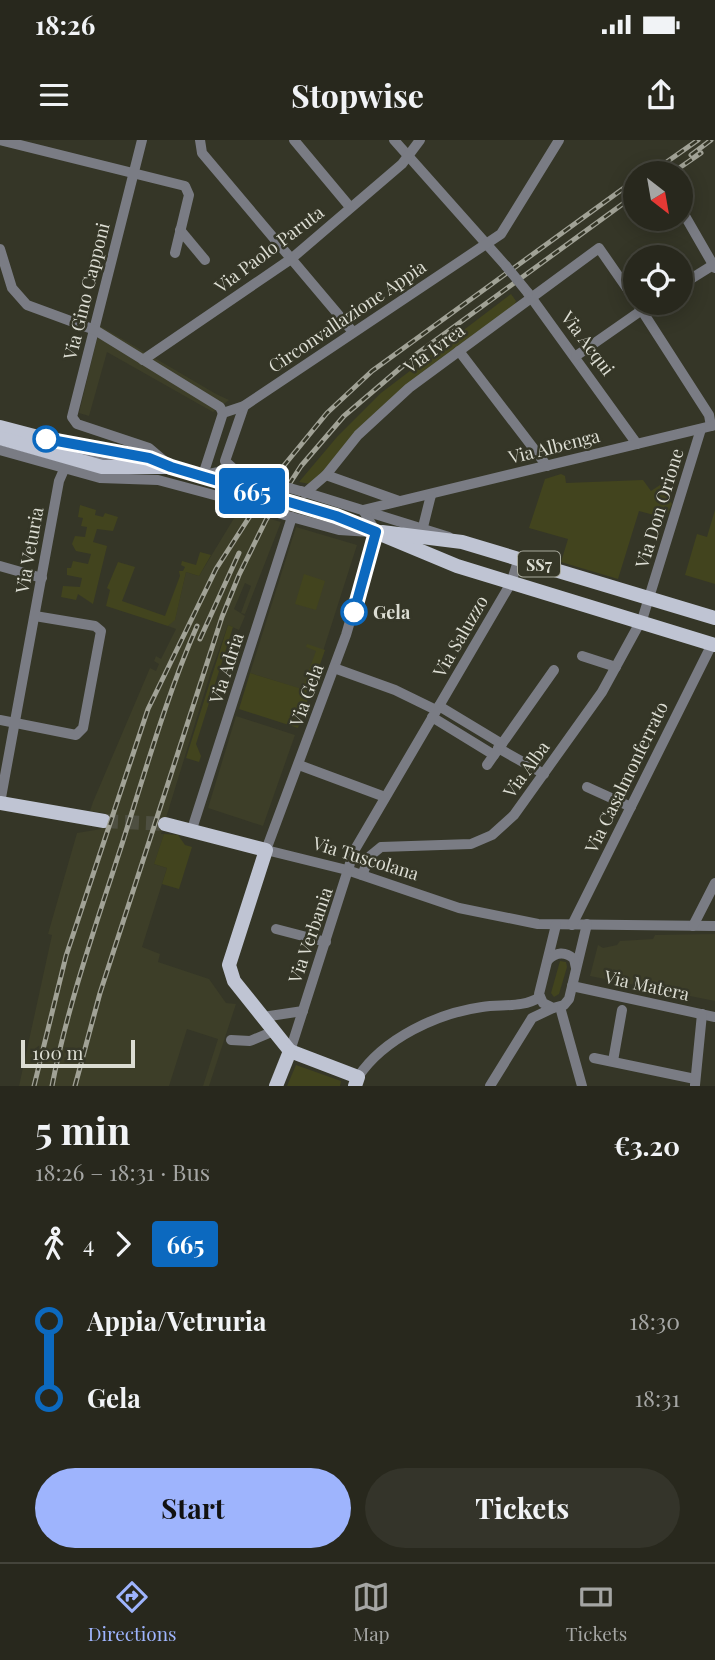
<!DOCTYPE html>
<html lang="en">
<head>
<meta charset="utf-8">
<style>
  :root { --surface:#28281d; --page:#34342a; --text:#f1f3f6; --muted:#a5a6a4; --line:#44443b; --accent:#9eb4fd }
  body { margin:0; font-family:"Playfair Display",serif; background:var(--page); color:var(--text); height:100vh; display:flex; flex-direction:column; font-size:26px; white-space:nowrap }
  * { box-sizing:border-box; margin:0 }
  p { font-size:23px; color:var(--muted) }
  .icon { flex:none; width:38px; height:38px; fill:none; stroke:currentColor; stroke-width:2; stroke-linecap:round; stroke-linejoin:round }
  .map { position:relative; height:946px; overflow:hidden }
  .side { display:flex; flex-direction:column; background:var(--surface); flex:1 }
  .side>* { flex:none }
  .badge { padding:0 14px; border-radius:5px; font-size:24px; line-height:46px }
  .needle { width:46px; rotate:149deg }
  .tools { position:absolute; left:623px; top:21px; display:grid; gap:14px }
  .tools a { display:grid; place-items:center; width:70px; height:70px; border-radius:50%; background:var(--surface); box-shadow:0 4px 18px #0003,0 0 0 2px var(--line); font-size:35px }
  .scale { position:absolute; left:21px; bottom:18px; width:114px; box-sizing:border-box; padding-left:7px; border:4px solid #dcddd3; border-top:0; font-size:19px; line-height:24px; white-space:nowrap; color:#dcddd3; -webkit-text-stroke:5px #353627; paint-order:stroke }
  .map>.badge { position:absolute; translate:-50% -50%; box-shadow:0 0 0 4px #fff }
  .legs { display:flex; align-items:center; gap:10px; height:77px; padding:0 35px; font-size:23px }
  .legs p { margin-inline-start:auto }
  .overview { display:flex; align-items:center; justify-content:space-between; height:119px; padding:0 35px }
  h1 { font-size:38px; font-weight:700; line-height:52px }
  .action { display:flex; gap:14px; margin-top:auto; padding:14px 35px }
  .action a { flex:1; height:80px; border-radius:42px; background:var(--accent); color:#111; font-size:28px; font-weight:700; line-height:80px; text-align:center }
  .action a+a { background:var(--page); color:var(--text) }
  ul { padding:0 35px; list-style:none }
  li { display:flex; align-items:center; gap:24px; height:77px; font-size:26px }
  li i { display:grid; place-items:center; width:10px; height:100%; margin:0 9px; background:currentColor }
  li i::after { content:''; width:18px; height:18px; margin:-9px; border:5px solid; border-radius:50%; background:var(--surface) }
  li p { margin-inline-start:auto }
  li:first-child i { background:linear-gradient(#0000 50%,currentColor 0) }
  li:last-child i { background:linear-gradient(currentColor 50%,#0000 0) }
  .status { display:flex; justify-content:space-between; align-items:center; height:49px; padding:0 35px; background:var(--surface); direction:ltr }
  .status svg { height:19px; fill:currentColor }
  header { display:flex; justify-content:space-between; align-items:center; height:91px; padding:0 35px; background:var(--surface); font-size:32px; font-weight:700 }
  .tabs { display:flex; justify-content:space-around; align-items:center; height:98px; border-top:2px solid var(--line); background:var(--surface); font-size:19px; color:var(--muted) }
  .tabs a { display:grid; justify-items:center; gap:4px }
  .tabs .on { color:var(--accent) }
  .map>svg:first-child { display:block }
  .built { fill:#3d3e28 }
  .green { fill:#42441e }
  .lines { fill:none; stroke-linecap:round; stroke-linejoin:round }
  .major-tunnel { stroke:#4e4f41; stroke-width:14; stroke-dasharray:14 7; stroke-linecap:butt }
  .minor { stroke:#7a7c84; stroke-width:10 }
  .major { stroke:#bfc4d3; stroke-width:14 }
  .rail-casing { stroke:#a1a296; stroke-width:5 }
  .rail { stroke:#353627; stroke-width:2.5; stroke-dasharray:8; stroke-linecap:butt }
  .minor-bridge { stroke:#7a7c84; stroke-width:10 }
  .major-bridge { stroke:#bfc4d3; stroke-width:14 }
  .line-1-casing { stroke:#fff; stroke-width:16 }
  .line-1 { stroke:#0c69bf; stroke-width:10 }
  .stop-1-dot { fill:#fff; stroke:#0c69bf; stroke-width:3.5 }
  .labels { text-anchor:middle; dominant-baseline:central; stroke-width:5; stroke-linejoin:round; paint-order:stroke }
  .shield { fill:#353627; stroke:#aaab9f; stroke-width:2 }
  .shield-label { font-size:16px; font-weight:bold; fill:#dcddd3 }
  .street-label { font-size:18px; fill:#dcddd3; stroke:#353627 }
  .stop-label { font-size:18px; font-weight:bold; fill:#dcddd3; stroke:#353627; text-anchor:start }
</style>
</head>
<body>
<div class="status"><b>18:26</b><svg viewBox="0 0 49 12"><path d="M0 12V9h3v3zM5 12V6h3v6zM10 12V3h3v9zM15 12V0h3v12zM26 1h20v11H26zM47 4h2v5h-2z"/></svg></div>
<header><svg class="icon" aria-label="menu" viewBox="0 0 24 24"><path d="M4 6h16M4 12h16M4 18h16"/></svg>Stopwise<svg class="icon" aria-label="share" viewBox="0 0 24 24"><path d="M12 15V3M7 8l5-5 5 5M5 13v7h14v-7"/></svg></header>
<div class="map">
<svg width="715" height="946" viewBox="0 0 715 946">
  <rect width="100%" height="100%" fill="#353627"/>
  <g class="built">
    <polygon points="100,186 216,254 229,260 213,272 107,212 89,276 79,273"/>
    <polygon points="239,370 281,382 245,474 241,473 251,446 245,443 234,469 245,476 239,490 228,485 210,535 161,694 164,694 154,724 167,728 142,807 160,814 158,822 209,839 226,863 236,864 209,946 203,946 218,899 187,889 169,946 19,946 52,795 48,794 77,693 101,689 105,673 90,671 93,662 150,528 156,531 159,524 154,521 156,516 161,519 176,489 168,486 175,479 186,432 199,436"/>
    <polygon points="296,387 357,405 310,552 250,533"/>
    <polygon points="236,576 295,595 263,686 208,668"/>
    <polygon points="715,794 715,861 590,836 598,805 603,808 617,805 620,801 653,799 655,795"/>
  </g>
  <g class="green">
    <polygon points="511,154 516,161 513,169 420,236 310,344 299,342 337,297 381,253"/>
    <polygon points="561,334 565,336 566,343 643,340 651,351 660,345 672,364 665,378 639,371 618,439 561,422 568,399 529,388 545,339"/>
    <polygon points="80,365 96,370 95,375 103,377 105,373 118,377 113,391 97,389 93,402 107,406 93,464 78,454 76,460 61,457 63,446 80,447 82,438 67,435 67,428 71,428 73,421 88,424 91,414 76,411 72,404 75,396 85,397 87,387 81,386 83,378 78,377"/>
    <polygon points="715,370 715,444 685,435 697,394 707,397"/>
    <polygon points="200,412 211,415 199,436 186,432 175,480 168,486 106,466 110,450 107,448 118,422 135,427 122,461 165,476 180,436 179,431 183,431 185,427 181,425 182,421 196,425"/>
    <polygon points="304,434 325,441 316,470 295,464"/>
    <polygon points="228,485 233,487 196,604 201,616 199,622 186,618"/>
    <polygon points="307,504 325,510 298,588 239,569 250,533 302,549 316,511 306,507"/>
    <polygon points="164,694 178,695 185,705 192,707 179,749 162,744 167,728 154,724"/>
    <polygon points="560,821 566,822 567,827 559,854 554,857 551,853"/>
    <polygon points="296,925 341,941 340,946 287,946"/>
  </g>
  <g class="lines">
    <polyline class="major-tunnel" points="104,681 165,684"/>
    <g class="minor">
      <polyline points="0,0 185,46 189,55 175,113"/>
      <polyline points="142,0 72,277 77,284 149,308 169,325"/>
      <polyline points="200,0 202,13 353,192"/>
      <polyline points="294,0 350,67"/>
      <polyline points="394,0 506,126"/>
      <polyline points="681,69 715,128"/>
      <polyline points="180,90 205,120"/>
      <polyline points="0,109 12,148 27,165 95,190 220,267 223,273"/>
      <polyline points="681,145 713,125"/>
      <polyline points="528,153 637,304"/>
      <polyline points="637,163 709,275 711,286"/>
      <polyline points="459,211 547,326"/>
      <polyline points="576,216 652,163"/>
      <polyline points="143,220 291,119 402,24 420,0"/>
      <polyline points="0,310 100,338 158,340 244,363"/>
      <polyline points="237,332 225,321 244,266"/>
      <polyline points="203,335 223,273 244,266 501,94 559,0"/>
      <polyline points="203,335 224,331 262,340"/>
      <polyline points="326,335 399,361"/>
      <polyline points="301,351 449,397"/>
      <polyline points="305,353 326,335 358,295 409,248 599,108 635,160"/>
      <polyline points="363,370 376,392 346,495 266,710 347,730 459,768 538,784 715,786"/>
      <polyline points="363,370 715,285"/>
      <polyline points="288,376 339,390 371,392"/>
      <polyline points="423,387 431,355"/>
      <polyline points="0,426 42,438"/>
      <polyline points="582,516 616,527"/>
      <polyline points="334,528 395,550 436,570"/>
      <polyline points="439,566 511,443 519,418"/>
      <polyline points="432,577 494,615"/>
      <polyline points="0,580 76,595 83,588 101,491 95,486 35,476"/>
      <polyline points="498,608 544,634"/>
      <polyline points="299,625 385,657"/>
      <polyline points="487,625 554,530"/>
      <polyline points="587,647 631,667"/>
      <polyline points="0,663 59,341 70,316 74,313 123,322"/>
      <polyline points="192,689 292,377"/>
      <polyline points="362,735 370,716 381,707 471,704 492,695 514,675 602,552 643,477 701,289"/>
      <polyline points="556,785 539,854 543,863 553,868 564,865 569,859 587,784"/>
      <polyline points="572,785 712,504"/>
      <polyline points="693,786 715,743"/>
      <polyline points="276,789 326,802"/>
      <path d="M548 820C556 812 565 811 574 819L576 828"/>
      <polyline points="572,846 715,877"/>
      <polyline points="560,867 582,946"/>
      <polyline points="263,877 303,871"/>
      <polyline points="231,900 250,901 274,891"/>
      <polyline points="290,911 354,711 439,566 502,604"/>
      <polyline points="594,918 695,939"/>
      <polyline points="613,921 622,870"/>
      <path d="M358 937C384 898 438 873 482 867 502 864 523 868 540 857"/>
      <polyline points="695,945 702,874"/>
      <polyline points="490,946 532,878 553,868"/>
    </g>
    <g class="major">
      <polyline points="0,287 61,303 149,318 171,327 253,351"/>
      <polyline points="0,298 102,327 169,327"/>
      <polyline points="293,363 349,381 457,426 715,505"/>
      <polyline points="382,392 462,402 715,478"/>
      <polyline points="0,663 104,681"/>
      <polyline points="165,684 266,710 229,825 234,841 290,911"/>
      <polyline points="290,911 358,937 355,946"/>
      <polyline points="276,946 290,911"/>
    </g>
    <defs>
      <g id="rail">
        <polyline points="691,15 711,0"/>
        <polyline points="651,33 698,0"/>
        <polyline points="672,33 701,13"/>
        <polyline points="200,499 239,413"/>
        <polyline points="34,946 66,816 148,569 216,429 277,334 327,273 372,231 635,40"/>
        <path d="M52 946C68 863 97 782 123 701 146 629 167 555 197 486"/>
        <polyline points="75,946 100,853 222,477 239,435 266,380 301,326 344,276 418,213 635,55"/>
      </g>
    </defs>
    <use href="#rail" class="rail-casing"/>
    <use href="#rail" class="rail"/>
    <g class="minor-bridge">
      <polyline points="506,126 528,153"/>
      <polyline points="262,340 300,351"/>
      <polyline points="244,363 285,375"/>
    </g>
    <polyline class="major-bridge" points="253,351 293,363"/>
  </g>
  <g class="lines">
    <defs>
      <polyline id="line-1" points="46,299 149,318 171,327 336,376 376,392 354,472"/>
    </defs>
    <use href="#line-1" class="line-1-casing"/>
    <use href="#line-1" class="line-1"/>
  </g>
  <g class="stop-1-dot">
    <circle cx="46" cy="299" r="12"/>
    <circle cx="354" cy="472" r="12"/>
  </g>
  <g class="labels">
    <rect class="shield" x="518" y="411.5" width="42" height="25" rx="5"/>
    <g class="shield-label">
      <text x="539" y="424">SS7</text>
    </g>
    <g class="street-label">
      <text transform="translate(269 109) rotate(-37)">Via Paolo Paruta</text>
      <text transform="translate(86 151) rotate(-76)">Via Gino Capponi</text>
      <text transform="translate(347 176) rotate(-34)">Circonvallazione Appia</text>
      <text transform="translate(588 203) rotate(53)">Via Acqui</text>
      <text transform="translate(434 208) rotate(-36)">Via Ivrea</text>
      <text transform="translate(554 306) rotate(-14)">Via Albenga</text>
      <text transform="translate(659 368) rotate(-73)">Via Don Orione</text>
      <text transform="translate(29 410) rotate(-80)">Via Veturia</text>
      <text transform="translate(460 496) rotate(-60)">Via Saluzzo</text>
      <text transform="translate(226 528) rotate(-72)">Via Adria</text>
      <text transform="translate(306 555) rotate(-70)">Via Gela</text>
      <text transform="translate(526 629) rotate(-54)">Via Alba</text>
      <text transform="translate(626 637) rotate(-64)">Via Casalmonferrato</text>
      <text transform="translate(366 718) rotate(17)">Via Tuscolana</text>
      <text transform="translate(310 795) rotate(-71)">Via Verbania</text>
      <text transform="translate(647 845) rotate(12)">Via Matera</text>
    </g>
    <g class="stop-label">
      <text x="373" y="472">Gela</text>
    </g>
  </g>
</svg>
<div class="tools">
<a><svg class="needle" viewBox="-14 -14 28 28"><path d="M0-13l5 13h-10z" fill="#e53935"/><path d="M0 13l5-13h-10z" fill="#a5a6a4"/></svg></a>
<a><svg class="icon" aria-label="locate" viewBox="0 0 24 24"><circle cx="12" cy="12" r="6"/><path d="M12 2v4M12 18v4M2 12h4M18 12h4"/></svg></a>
</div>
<div class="scale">100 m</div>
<b class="badge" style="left:252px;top:351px;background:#0c69bf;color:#fff">665</b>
</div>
<section class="side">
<div class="overview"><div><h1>5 min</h1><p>18:26 – 18:31 · Bus</p></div><b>€3.20</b></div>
<div class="legs"><svg class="icon" aria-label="walk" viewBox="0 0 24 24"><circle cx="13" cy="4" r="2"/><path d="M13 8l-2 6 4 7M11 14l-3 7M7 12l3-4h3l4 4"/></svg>4<svg class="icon" aria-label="forward" viewBox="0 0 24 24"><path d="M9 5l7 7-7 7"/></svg><b class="badge" style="background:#0c69bf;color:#fff">665</b></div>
<ul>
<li><i style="color:#0c69bf"></i><b>Appia/Vetruria</b><p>18:30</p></li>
<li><i style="color:#0c69bf"></i><b>Gela</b><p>18:31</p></li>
</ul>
<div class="action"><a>Start</a><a>Tickets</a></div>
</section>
<nav class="tabs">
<a class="on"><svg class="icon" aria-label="directions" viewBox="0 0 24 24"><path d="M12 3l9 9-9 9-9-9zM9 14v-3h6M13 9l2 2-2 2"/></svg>Directions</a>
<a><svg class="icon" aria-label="map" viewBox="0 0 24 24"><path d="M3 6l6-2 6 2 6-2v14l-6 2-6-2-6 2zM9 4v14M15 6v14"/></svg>Map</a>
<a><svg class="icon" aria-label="tickets" viewBox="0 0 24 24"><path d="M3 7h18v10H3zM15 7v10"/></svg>Tickets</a>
</nav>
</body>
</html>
